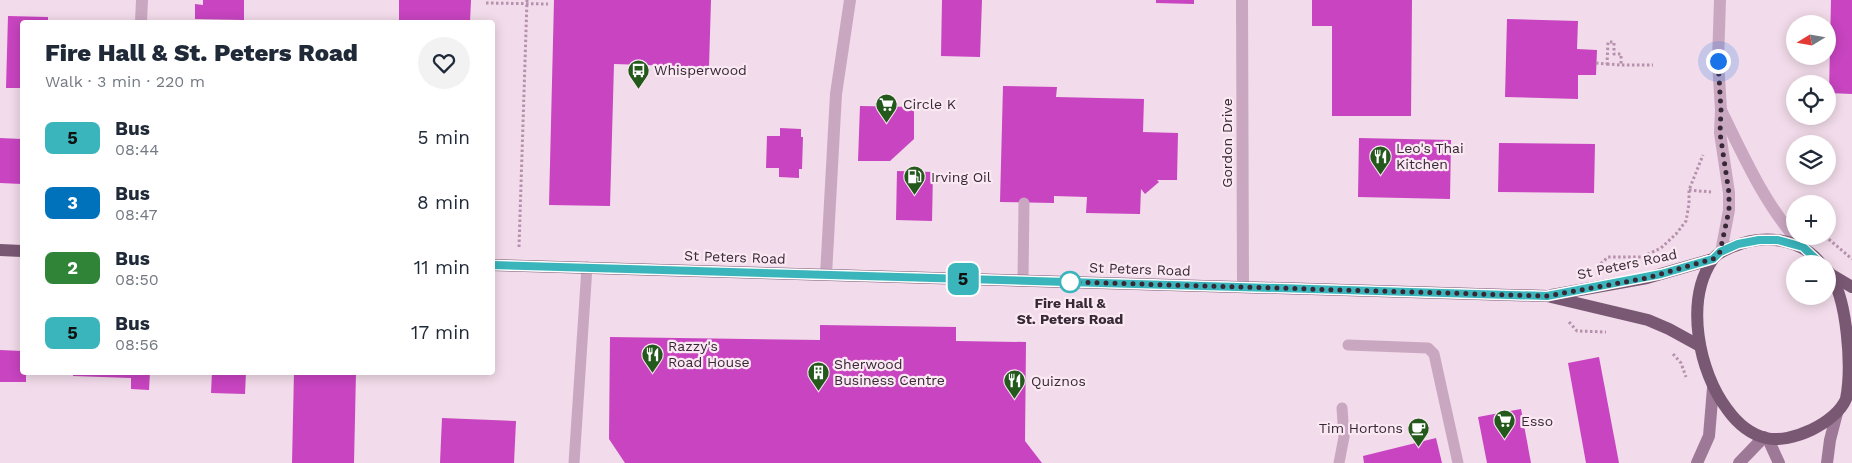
<!DOCTYPE html>
<html lang="en">
<head>
<meta charset="utf-8">
<style>
  :root { --surface:#fff; --page:#f2f2f3; --text:#1f2937; --muted:#747a83 }
  body { margin:0; font-family:"Work Sans",sans-serif; background:var(--page); color:var(--text); height:100vh; display:flex; flex-direction:column; font-size:19px; white-space:nowrap }
  * { box-sizing:border-box; margin:0 }
  p { font-size:16px; color:var(--muted) }
  .icon { flex:none; width:28px; height:28px; fill:none; stroke:currentColor; stroke-width:2; stroke-linecap:round; stroke-linejoin:round }
  .map { position:relative; flex:1; overflow:hidden }
  .sheet { position:absolute; left:20px; top:20px; width:475px; height:355px; display:flex; flex-direction:column; background:var(--surface); border-radius:5px; box-shadow:0 2px 12px #0003 }
  .sheet>* { flex:none }
  .badge { padding:0 10px; border-radius:8px; font-size:18px; line-height:32px }
  .needle { width:32px; rotate:259deg }
  .fabs { position:absolute; left:1786px; top:15px; display:grid; gap:10px }
  .fabs a { display:grid; place-items:center; width:50px; height:50px; border-radius:50%; background:var(--surface); box-shadow:0 2px 12px #0003; font-size:25px }
  .you { position:absolute; width:25px; height:25px; margin:-12px; border:4px solid #fff; border-radius:50%; background:#1a73e8; box-shadow:0 0 0 8px #1a73e833 }
  .map>.badge { position:absolute; translate:-50% -50%; box-shadow:0 0 0 2px #fff }
  .round { display:grid; place-items:center; flex:none; width:52px; height:52px; border-radius:26px; background:var(--page) }
  .head { display:flex; align-items:center; justify-content:space-between; height:85px; padding:0 25px }
  h1 { font-size:24px; font-weight:800; line-height:38px }
  ul { padding:0; list-style:none }
  li { display:flex; align-items:center; gap:15px; height:65px; padding:0 25px }
  li div { flex:1 }
  li b { display:block; font-size:19px }
  li em { font-style:normal }
  li .badge { min-width:55px; font-weight:700; text-align:center }
  .map>svg:first-child { display:block }
  .building { fill:#c844c0 }
  .lines { fill:none; stroke-linecap:round; stroke-linejoin:round }
  .path { stroke:#b691ad; stroke-width:3; stroke-dasharray:2.5 2.5; stroke-linecap:butt }
  .service { stroke:#caa7c1; stroke-width:11 }
  .minor { stroke:#caa7c1; stroke-width:12 }
  .tertiary { stroke:#caa7c1; stroke-width:12 }
  .secondary { stroke:#9e7897; stroke-width:12 }
  .primary { stroke:#795874; stroke-width:12 }
  .line-casing { stroke:#fff; stroke-width:11 }
  .line { stroke:#39b5bb; stroke-width:8 }
  .walk { stroke:#372835; stroke-width:5; stroke-dasharray:0 9 }
  .stop-dot { fill:#fff; stroke:#39b5bb; stroke-width:2.5 }
  .labels { text-anchor:middle; dominant-baseline:central; stroke-width:4.5; stroke-linejoin:round; paint-order:stroke }
  .poi-label { font-size:14px; fill:#372835; stroke:#fae8f3; text-anchor:start }
  .street-label { font-size:14px; fill:#372835; stroke:#fae8f3 }
  .stop-label { font-size:14px; font-weight:bold; fill:#372835; stroke:#fae8f3 }
</style>
</head>
<body>
<div class="map">
<svg width="1852" height="463" viewBox="0 0 1852 463">
  <rect width="100%" height="100%" fill="#f2dbea"/>
  <g class="building">
    <polygon points="203,0 244,0 244,20 195,19 195,4 203,5"/>
    <polygon points="399,0 471,0 470,22 399,22"/>
    <polygon points="554,0 711,0 709,67 614,64 610,206 549,205"/>
    <polygon points="942,0 982,0 980,57 941,56"/>
    <polygon points="1156,0 1194,0 1194,4 1156,3"/>
    <polygon points="1312,0 1412,0 1411,116 1332,116 1332,26 1312,26"/>
    <polygon points="1831,0 1852,0 1852,94 1829,93"/>
    <polygon points="8,16 48,17 48,22 22,22 22,88 6,88"/>
    <polygon points="1507,19 1578,21 1577,49 1597,50 1596,75 1578,75 1578,99 1505,97"/>
    <polygon points="1003,86 1057,87 1056,97 1144,99 1143,132 1178,133 1177,180 1157,180 1159,182 1145,194 1141,189 1140,214 1086,213 1087,197 1054,196 1054,203 1000,202"/>
    <polygon points="860,106 914,107 914,139 890,161 858,161"/>
    <polygon points="780,128 801,129 801,137 803,137 802,169 799,169 799,178 779,177 779,168 766,168 767,136 780,136"/>
    <polygon points="0,138 22,139 22,184 0,183"/>
    <polygon points="1359,138 1451,140 1450,199 1358,197"/>
    <polygon points="1499,143 1595,144 1594,193 1498,192"/>
    <polygon points="897,171 933,172 932,221 896,220"/>
    <polygon points="820,325 956,327 956,341 1026,342 1025,441 1042,463 625,463 609,439 610,337 820,340"/>
    <polygon points="0,350 22,351 22,372 26,372 26,382 0,382"/>
    <polygon points="1599,357 1619,463 1586,463 1568,363"/>
    <polygon points="73,372 150,372 149,390 131,389 131,378 73,376"/>
    <polygon points="212,372 246,372 245,394 211,393"/>
    <polygon points="294,372 356,372 354,463 292,463"/>
    <polygon points="1521,409 1531,463 1487,463 1478,417"/>
    <polygon points="442,418 516,421 514,463 440,463"/>
    <polygon points="1436,438 1442,463 1364,463 1363,456"/>
  </g>
  <g class="lines">
    <g class="path">
      <polyline points="486,3 548,4"/>
      <polyline points="1596,63 1607,64 1608,42 1614,42 1614,54 1621,54 1621,65 1653,65"/>
      <polyline points="1607,64 1621,65"/>
      <polyline points="1689,190 1711,192"/>
      <polyline points="1825,236 1852,259"/>
      <polyline points="519,247 527,0"/>
      <polyline points="1597,267 1608,257 1642,257 1661,248 1676,234 1686,221 1689,204 1689,190 1703,155"/>
      <polyline points="1569,322 1577,331 1606,332"/>
      <polyline points="1673,354 1681,363 1686,377"/>
    </g>
    <g class="service">
      <polyline points="1023,280 1024,203"/>
      <polyline points="1348,345 1428,348 1434,354 1458,463"/>
      <polyline points="574,463 587,267"/>
      <polyline points="1339,463 1344,437 1342,408"/>
    </g>
    <g class="minor">
      <polyline points="1242,0 1243,287"/>
      <polyline points="141,22 142,0"/>
      <polyline points="826,275 836,94 850,0"/>
    </g>
    <g class="tertiary">
      <polyline points="1720,0 1718,61 1721,110 1720,133 1729,193 1729,210 1721,252"/>
      <path d="M1722 112C1745 160 1767 208 1803 247"/>
    </g>
    <g class="secondary">
      <polyline points="1768,439 1779,463"/>
      <polyline points="1697,463 1709,436 1713,388"/>
      <polyline points="1739,463 1764,437"/>
      <polyline points="1827,463 1830,440 1837,413"/>
    </g>
    <g class="primary">
      <polyline points="0,250 22,251"/>
      <path d="M1821 264C1800 237 1762 234 1732 247 1725 250 1717 253 1713 259 1684 301 1699 372 1727 409 1737 423 1749 434 1766 438 1791 444 1836 423 1846 399 1852 368 1848 298 1828 271"/>
      <polyline points="492,265 1547,296 1648,320 1669,329 1700,346"/>
      <polyline points="1830,274 1852,287"/>
      <polyline points="1552,295 1647,278 1713,259"/>
    </g>
  </g>
  <g class="lines">
    <defs>
      <polyline id="line" points="492,265 1547,296 1661,274 1713,259 1720,252 1738,244 1759,240 1778,240 1803,247 1821,264"/>
    </defs>
    <use href="#line" class="line-casing"/>
    <use href="#line" class="line"/>
    <polyline class="walk" points="1070,282 1547,296 1647,278 1713,259 1720,252 1729,210 1729,193 1720,133 1721,110 1718,61"/>
  </g>
  <defs>
    <symbol id="bus-pin" viewBox="-11 -11 22 30"><path d="M0 17L-7.5 6A9.5 9.5 0 1 1 7.5 6Z" fill="#24591c" stroke="#fae8f3"/><path d="M-5-6H5V4H4V6H2V4H-2V6H-4V4H-5ZM-3.5-4V0h7V-4ZM-3.5 1.2v1.5H-2V1.2ZM2 1.2v1.5H3.5V1.2Z" fill="#fff"/></symbol>
    <symbol id="supermarket-pin" viewBox="-11 -11 22 30"><path d="M0 17L-7.5 6A9.5 9.5 0 1 1 7.5 6Z" fill="#24591c" stroke="#fae8f3"/><path d="M-6-5.5h2.5l.6 2H6L4.5 2H-2.5L-4.4-4H-6ZM-1.5 3.2a1.3 1.3 0 1 0 .1 0ZM3 3.2a1.3 1.3 0 1 0 .1 0Z" fill="#fff"/></symbol>
    <symbol id="restaurant-pin" viewBox="-11 -11 22 30"><path d="M0 17L-7.5 6A9.5 9.5 0 1 1 7.5 6Z" fill="#24591c" stroke="#fae8f3"/><path d="M-5-6h1v4h1v-4h1v4h1v-4h1v5L-1.5 .5V6h-2V.5L-5-1ZM5-6V6H3V1.5H1.5Q1.5-4 5-6Z" fill="#fff"/></symbol>
    <symbol id="fuel-pin" viewBox="-11 -11 22 30"><path d="M0 17L-7.5 6A9.5 9.5 0 1 1 7.5 6Z" fill="#24591c" stroke="#fae8f3"/><path d="M-5.5-6h7V0h2V4h1.3V-2.5L3-4.5l.8-.8L6-3V5H2.5V1h-1V6h-7ZM-4.2-4.7v3.2H.2V-4.7Z" fill="#fff"/></symbol>
    <symbol id="building-pin" viewBox="-11 -11 22 30"><path d="M0 17L-7.5 6A9.5 9.5 0 1 1 7.5 6Z" fill="#24591c" stroke="#fae8f3"/><path d="M-4-6H4V6H1V3H-1V6H-4ZM-2.5-4.3h1.7v1.8h-1.7ZM.8-4.3h1.7v1.8H.8ZM-2.5-1h1.7V.8h-1.7ZM.8-1h1.7V.8H.8Z" fill="#fff"/></symbol>
    <symbol id="cafe-pin" viewBox="-11 -11 22 30"><path d="M0 17L-7.5 6A9.5 9.5 0 1 1 7.5 6Z" fill="#24591c" stroke="#fae8f3"/><path d="M-5.5-4.5H6V0H3Q3 3.5 0 3.5H-2.5Q-5.5 3.5-5.5 0ZM3-3.2v2h1.7v-2ZM-6 4.5H4V6H-6Z" fill="#fff"/></symbol>
  </defs>
  <g fill-rule="evenodd">
    <use href="#bus-pin" x="626" y="58" width="25" height="34"/>
    <use href="#supermarket-pin" x="874" y="92" width="25" height="34"/>
    <use href="#restaurant-pin" x="1368" y="144" width="25" height="34"/>
    <use href="#fuel-pin" x="902" y="164" width="25" height="34"/>
    <use href="#restaurant-pin" x="640" y="342" width="25" height="34"/>
    <use href="#building-pin" x="806" y="360" width="25" height="34"/>
    <use href="#restaurant-pin" x="1002" y="368" width="25" height="34"/>
    <use href="#supermarket-pin" x="1492" y="408" width="25" height="34"/>
    <use href="#cafe-pin" x="1406" y="416" width="25" height="34"/>
  </g>
  <circle class="stop-dot" cx="1070" cy="282" r="10"/>
  <g class="labels">
    <g class="poi-label">
      <text x="654" y="70">Whisperwood</text>
      <text x="903" y="104">Circle K</text>
      <text x="1396" y="148">Leo's Thai<tspan x="1396" dy="16">Kitchen</tspan></text>
      <text x="931" y="177">Irving Oil</text>
      <text x="668" y="346">Razzy's<tspan x="668" dy="16">Road House</tspan></text>
      <text x="834" y="364">Sherwood<tspan x="834" dy="16">Business Centre</tspan></text>
      <text x="1031" y="381">Quiznos</text>
      <text x="1521" y="421">Esso</text>
      <text x="1403" y="428" text-anchor="end">Tim Hortons</text>
    </g>
    <g class="street-label">
      <text transform="translate(1227 143) rotate(-90)">Gordon Drive</text>
      <text transform="translate(735 257) rotate(2)">St Peters Road</text>
      <text transform="translate(1627 264) rotate(-12)">St Peters Road</text>
      <text transform="translate(1140 269) rotate(2)">St Peters Road</text>
    </g>
    <g class="stop-label">
      <text x="1070" y="303">Fire Hall &amp;<tspan x="1070" dy="16">St. Peters Road</tspan></text>
    </g>
  </g>
</svg>
<div class="fabs">
<a><svg class="needle" viewBox="-14 -14 28 28"><path d="M0-13l5 13h-10z" fill="#e53935"/><path d="M0 13l5-13h-10z" fill="#747a83"/></svg></a>
<a><svg class="icon" aria-label="locate" viewBox="0 0 24 24"><circle cx="12" cy="12" r="6"/><path d="M12 2v4M12 18v4M2 12h4M18 12h4"/></svg></a>
<a><svg class="icon" aria-label="layers" viewBox="0 0 24 24"><path d="M12 4l9 5-9 5-9-5zM3 14l9 5 9-5"/></svg></a>
<a>+</a>
<a>−</a>
</div>
<div class="you" style="left:1718px;top:61px"></div>
<b class="badge" style="left:963px;top:279px;background:#39b5bb;color:#111">5</b>
<section class="sheet">
<div class="head"><div><h1>Fire Hall &amp; St. Peters Road</h1><p>Walk · 3 min · 220 m</p></div><a class="round"><svg class="icon" aria-label="heart" viewBox="0 0 24 24"><path d="M12 20l-8-8c-3-5 5-10 8-4 3-6 11-1 8 4z"/></svg></a></div>
<ul>
<li><span class="badge" style="background:#39b5bb;color:#111">5</span><div><b>Bus</b><p>08:44</p></div><em>5 min</em></li>
<li><span class="badge" style="background:#0072bc;color:#fff">3</span><div><b>Bus</b><p>08:47</p></div><em>8 min</em></li>
<li><span class="badge" style="background:#308437;color:#fff">2</span><div><b>Bus</b><p>08:50</p></div><em>11 min</em></li>
<li><span class="badge" style="background:#39b5bb;color:#111">5</span><div><b>Bus</b><p>08:56</p></div><em>17 min</em></li>
</ul>
</section>
</div>
</body>
</html>
